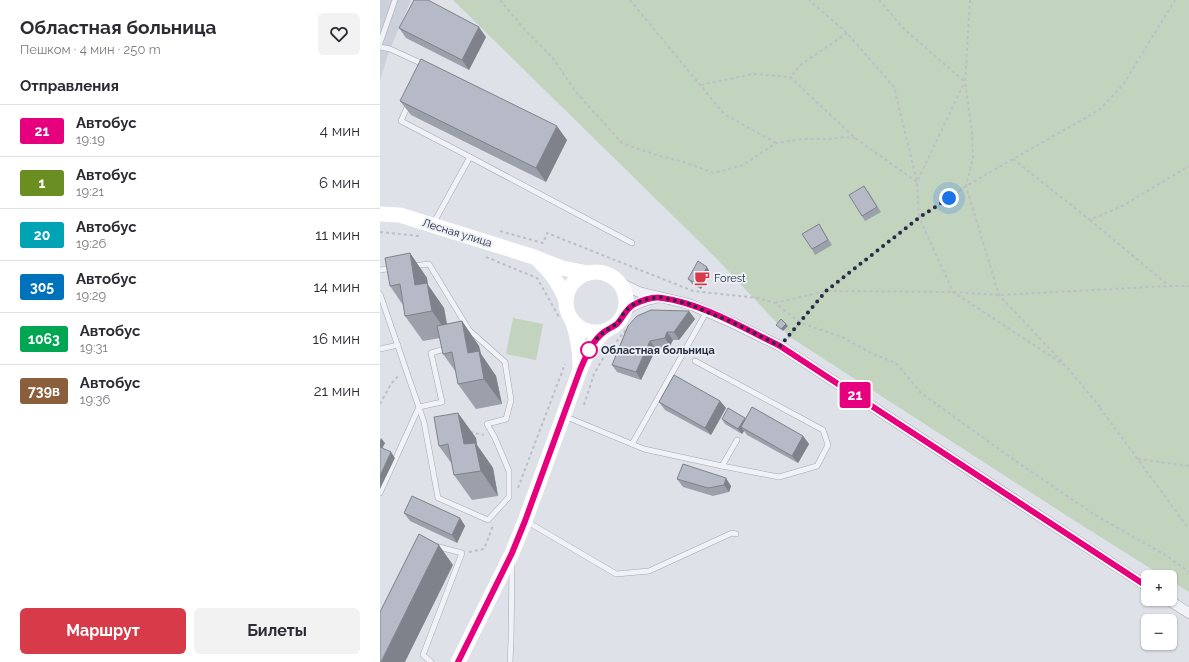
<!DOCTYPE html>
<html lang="ru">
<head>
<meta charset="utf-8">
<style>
  :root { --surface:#fff; --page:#f2f2f3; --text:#2b2b33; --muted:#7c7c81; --line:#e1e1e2; --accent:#d73a48 }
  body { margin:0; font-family:Raleway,sans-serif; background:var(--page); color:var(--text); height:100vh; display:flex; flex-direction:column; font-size:15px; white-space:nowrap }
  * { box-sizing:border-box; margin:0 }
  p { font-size:13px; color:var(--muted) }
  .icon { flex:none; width:22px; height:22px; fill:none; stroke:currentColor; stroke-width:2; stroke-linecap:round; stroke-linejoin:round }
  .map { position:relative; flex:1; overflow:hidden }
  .details { display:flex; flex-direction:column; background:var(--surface); width:380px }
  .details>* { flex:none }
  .badge { padding:0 8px; border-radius:3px; font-size:14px; line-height:26px }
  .tools { position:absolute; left:761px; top:570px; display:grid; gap:8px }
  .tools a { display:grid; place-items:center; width:36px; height:36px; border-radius:6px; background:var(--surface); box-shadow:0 1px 3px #0004; font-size:20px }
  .you { position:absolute; width:20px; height:20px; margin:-10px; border:3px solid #fff; border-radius:50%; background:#1a73e8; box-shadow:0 0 0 6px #1a73e833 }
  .map>.badge { position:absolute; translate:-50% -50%; box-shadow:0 0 0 2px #fff }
  h2 { padding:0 20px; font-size:15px; line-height:36px }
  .round { display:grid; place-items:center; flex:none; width:42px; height:42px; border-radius:6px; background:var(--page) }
  .summary { display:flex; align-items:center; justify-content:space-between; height:68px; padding:0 20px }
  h1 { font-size:19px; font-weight:700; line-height:30px }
  .primary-button { display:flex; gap:8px; margin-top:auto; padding:8px 20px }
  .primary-button a { flex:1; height:46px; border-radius:6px; background:var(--accent); color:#fff; font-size:16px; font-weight:700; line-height:46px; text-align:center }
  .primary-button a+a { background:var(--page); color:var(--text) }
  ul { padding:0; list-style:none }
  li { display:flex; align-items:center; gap:12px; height:52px; padding:0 20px; border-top:1px solid var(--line) }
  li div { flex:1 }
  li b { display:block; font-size:15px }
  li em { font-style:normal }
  li .badge { min-width:44px; font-weight:700; text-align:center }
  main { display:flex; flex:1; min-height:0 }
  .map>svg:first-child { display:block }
  .built { fill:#ccd0db }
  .green { fill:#c2d3be }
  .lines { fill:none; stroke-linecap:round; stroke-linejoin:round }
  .service-casing { stroke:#a3a8b2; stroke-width:6 }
  .minor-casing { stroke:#a3a8b2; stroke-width:11 }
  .path { stroke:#bcbfc7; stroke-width:2; stroke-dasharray:3 3; stroke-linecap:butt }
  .service { stroke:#f1f2f7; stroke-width:5 }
  .minor { stroke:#f1f2f7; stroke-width:10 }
  .secondary { stroke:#fff; stroke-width:15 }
  .wall { fill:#9ca0aa }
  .shaded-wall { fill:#7f828b }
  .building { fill:#b5bac6; stroke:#7f828b }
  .line-casing { stroke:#fff; stroke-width:9 }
  .line { stroke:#e6007e; stroke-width:6 }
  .walk { stroke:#262e40; stroke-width:4; stroke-dasharray:0 7.2 }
  .stop-dot { fill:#fff; stroke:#e6007e; stroke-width:2 }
  .labels { text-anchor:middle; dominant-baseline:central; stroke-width:3.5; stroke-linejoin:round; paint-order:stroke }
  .street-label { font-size:11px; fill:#262e40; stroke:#edf0f6 }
  .poi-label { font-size:11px; fill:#262e40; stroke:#edf0f6; text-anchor:start }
  .stop-label { font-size:11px; font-weight:bold; fill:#262e40; stroke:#edf0f6; text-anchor:start }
</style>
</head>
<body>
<main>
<section class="details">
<div class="summary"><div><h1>Областная больница</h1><p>Пешком · 4 мин · 250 m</p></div><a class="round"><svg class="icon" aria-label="heart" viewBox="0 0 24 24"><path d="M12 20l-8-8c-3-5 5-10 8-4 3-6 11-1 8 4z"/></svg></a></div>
<h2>Отправления</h2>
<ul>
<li><span class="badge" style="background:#e6007e;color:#fff">21</span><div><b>Автобус</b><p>19:19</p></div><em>4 мин</em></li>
<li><span class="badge" style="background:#6b8e23;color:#fff">1</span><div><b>Автобус</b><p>19:21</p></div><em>6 мин</em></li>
<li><span class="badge" style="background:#00a3b4;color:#fff">20</span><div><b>Автобус</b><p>19:26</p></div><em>11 мин</em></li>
<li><span class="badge" style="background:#0072bc;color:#fff">305</span><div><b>Автобус</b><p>19:29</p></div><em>14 мин</em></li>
<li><span class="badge" style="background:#00a651;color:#fff">1063</span><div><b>Автобус</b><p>19:31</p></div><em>16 мин</em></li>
<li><span class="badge" style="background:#8b5e3c;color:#fff">739в</span><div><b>Автобус</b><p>19:36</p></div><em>21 мин</em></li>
</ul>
<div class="primary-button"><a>Маршрут</a><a>Билеты</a></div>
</section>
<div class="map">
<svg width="809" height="662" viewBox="0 0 809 662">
  <rect width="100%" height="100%" fill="#dee1e8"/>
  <polygon class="built" points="0,0 31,0 10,49 0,80"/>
  <g class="green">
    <polygon points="73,0 809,0 809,592 790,580 790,577 784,577 692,519 410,337 336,258"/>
    <polygon points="133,318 163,324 156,360 126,354"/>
  </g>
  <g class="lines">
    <defs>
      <g id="service">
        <polyline points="0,43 15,0"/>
        <polyline points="0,47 10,49 45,65"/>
        <polyline points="29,103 21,121 90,157"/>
        <polyline points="53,224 90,157 252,243"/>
        <polyline points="0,270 13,268"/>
        <polyline points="0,294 44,422 58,498 108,520 129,497 129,471 115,438 107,424 126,419 131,400 125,362 89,330 49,264 33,266"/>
        <polyline points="0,349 18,345"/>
        <polyline points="315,361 443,430 448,445 437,466 399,477 342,466"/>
        <polyline points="184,416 264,449 342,466 357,440"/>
        <polyline points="252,444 327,311"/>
        <polyline points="0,493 39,407 62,402 51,353 68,348"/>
        <polyline points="146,521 236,574 269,571 352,533 356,534"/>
        <polyline points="51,662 43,655 82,553 55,546"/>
        <polyline points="130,662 131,641 132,564"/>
      </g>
      <g id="minor">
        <polyline points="240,283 259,292 309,304 353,323 400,346 768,587"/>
        <path d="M245 311C255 303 264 300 276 298"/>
        <polyline points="787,599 809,613"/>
      </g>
    </defs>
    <use href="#service" class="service-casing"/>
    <use href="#minor" class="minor-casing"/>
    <g class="path">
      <polyline points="120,0 146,31 172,57 196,92 242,143 276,155 304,162 334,173 363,165 396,143 424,139 449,139 465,137 475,138"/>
      <polyline points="250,0 344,114 396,143"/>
      <polyline points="499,0 524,29 585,82"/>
      <polyline points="590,0 585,82 592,133 593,158 586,186 619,295 683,363"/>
      <polyline points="467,33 422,64 410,77 475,138 537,182 584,83"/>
      <polyline points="321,85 373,74 410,77"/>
      <polyline points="633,159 710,220 744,205 809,166"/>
      <polyline points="710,220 788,285"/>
      <polyline points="120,231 163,243 167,233 313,291 378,298 395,303 421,323 462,337 493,354 516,363 541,393 637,462 715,515 787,556 809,572"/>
      <polyline points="0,232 39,236"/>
      <polyline points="106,257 157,278 179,317"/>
      <polyline points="395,303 446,291 573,292 619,295 789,286 809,286"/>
      <polyline points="408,338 446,291 539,217 537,182 514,87 467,33 429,0"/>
      <polyline points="0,404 11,384 19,375"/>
      <polyline points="204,405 214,374 222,360 248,327"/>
      <polyline points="720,407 686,366 573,292 539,217 562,204 586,186 719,110 743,85 795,0"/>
      <polyline points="720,408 809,529"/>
      <polyline points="90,432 104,435"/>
      <polyline points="758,459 809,466"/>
      <polyline points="138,488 185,364"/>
      <polyline points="89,552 104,549 113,526"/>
    </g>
    <use href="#service" class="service"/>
    <use href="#minor" class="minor"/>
    <g class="secondary">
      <polyline points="0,214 20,215 154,257 182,268 208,273"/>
      <path d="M159 261C172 272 179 285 186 300"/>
      <circle cx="216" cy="302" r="30"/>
      <path d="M192 320C198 336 200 350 200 367"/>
      <path d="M78 662 132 553 145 521 200 370C207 354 212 343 225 331"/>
    </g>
  </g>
  <g class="wall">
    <polygon points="19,28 106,37 89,70 26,38"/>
    <polygon points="20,101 187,140 166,182 31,115"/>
    <polygon points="488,191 501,212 485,221 482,216"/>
    <polygon points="439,224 452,245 435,255 432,249"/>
    <polygon points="30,253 47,278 48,285 64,308 67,324 82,321 99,346 101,354 116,376 122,404 96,409 78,384 76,372 63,354 60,338 43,341 25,316 23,305 10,286"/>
    <polygon points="330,272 321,289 312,284 308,279"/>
    <polygon points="315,319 299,340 293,340 290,346 276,349 261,380 237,372 232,365 248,326"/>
    <polygon points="340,401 346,408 331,435 285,410 279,402"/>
    <polygon points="78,413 96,438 97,445 113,468 118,496 92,500 74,475 72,464 59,446"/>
    <polygon points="342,419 366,419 423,436 429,444 418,463 367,435 364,431 362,434 345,424"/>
    <polygon points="303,464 351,486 349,492 333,496 303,487 297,479"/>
    <polygon points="24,513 80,518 85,526 77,543 30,521"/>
  </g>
  <g class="shaded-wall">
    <polygon points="99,27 106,37 89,70 82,60"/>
    <polygon points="177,126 187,140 166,182 156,168"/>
    <polygon points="30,253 47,278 48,285 64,308 69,336 52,311 35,285"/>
    <polygon points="327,267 330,272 321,289 317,284"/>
    <polygon points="309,311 315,319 299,340 294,332"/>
    <polygon points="82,321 99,346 101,354 116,376 122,404 104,379 88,353"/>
    <polygon points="406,324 408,326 403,331 401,329"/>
    <polygon points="287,332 293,340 290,346 285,338"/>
    <polygon points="270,341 276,349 261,380 256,372"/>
    <polygon points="340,401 346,408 331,435 325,428"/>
    <polygon points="78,413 96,438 97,445 113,468 118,496 101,471 84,444"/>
    <polygon points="365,418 369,423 361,427 364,431 362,434 358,429"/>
    <polygon points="423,436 429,444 418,463 412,456"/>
    <polygon points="1,438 5,443 1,451 0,449 0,441"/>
    <polygon points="11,452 15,458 0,489 0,476"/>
    <polygon points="346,478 351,486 349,492 344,485"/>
    <polygon points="80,518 85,526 77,543 72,535"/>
    <polygon points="59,545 73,565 25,662 1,662"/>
  </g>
  <g class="building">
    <polygon points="34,0 48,0 99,27 82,60 19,28"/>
    <polygon points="41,59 177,126 156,168 20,101"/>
    <polygon points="484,186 497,207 482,216 469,195"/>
    <polygon points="439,224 448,240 432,249 422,234"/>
    <polygon points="30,253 35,285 47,283 52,311 25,316 20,284 10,286 5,258"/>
    <polygon points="318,261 327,267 317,284 308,279"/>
    <polygon points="271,310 309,311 294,332 287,332 285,338 270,341 256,372 232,365 248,326 257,316"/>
    <polygon points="401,319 406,324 401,329 396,325"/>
    <polygon points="82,321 88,353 99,351 104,379 78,384 72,352 63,354 57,326"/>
    <polygon points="294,375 340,401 325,428 279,402"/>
    <polygon points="372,407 423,436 412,456 361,427"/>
    <polygon points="348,408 365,418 358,429 342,419"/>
    <polygon points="78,413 84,444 95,443 101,471 74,475 68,444 59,446 54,417"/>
    <polygon points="0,447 11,452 0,476"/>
    <polygon points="303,464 346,478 344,485 328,488 297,479"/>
    <polygon points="32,496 80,518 72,535 24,513"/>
    <polygon points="39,534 59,545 1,662 0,662 0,612"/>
  </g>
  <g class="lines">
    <defs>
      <path id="line" d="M78 662 132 553 145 521 200 370C206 356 212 341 224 332 228 329 233 327 237 324 243 318 245 310 253 305 260 301 273 296 282 298 321 303 365 329 400 346L768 587"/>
    </defs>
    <use href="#line" class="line-casing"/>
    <use href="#line" class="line"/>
    <polyline class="walk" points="209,350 215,340 225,331 238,323 245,311 253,305 263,300 280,297 309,304 327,312 354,323 400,346 446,291 540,217 569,198"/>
  </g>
  <defs>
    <symbol id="cafe-bare" viewBox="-9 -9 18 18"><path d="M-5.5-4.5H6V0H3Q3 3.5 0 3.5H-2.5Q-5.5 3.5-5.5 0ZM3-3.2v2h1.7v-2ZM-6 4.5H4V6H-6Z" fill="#d73a48" stroke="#edf0f6" stroke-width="2.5" paint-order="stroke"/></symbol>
  </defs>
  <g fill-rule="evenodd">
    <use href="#cafe-bare" x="311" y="267" width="22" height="22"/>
  </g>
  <circle class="stop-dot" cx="209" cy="350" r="8"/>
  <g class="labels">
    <g class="street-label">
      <text transform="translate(77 233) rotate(17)">Лесная улица</text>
    </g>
    <g class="poi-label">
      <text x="334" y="278">Forest</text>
    </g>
    <g class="stop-label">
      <text x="221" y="350">Областная больница</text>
    </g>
  </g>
</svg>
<div class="tools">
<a>+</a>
<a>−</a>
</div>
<div class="you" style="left:569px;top:198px"></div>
<b class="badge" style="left:475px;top:395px;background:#e6007e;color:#fff">21</b>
</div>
</main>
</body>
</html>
